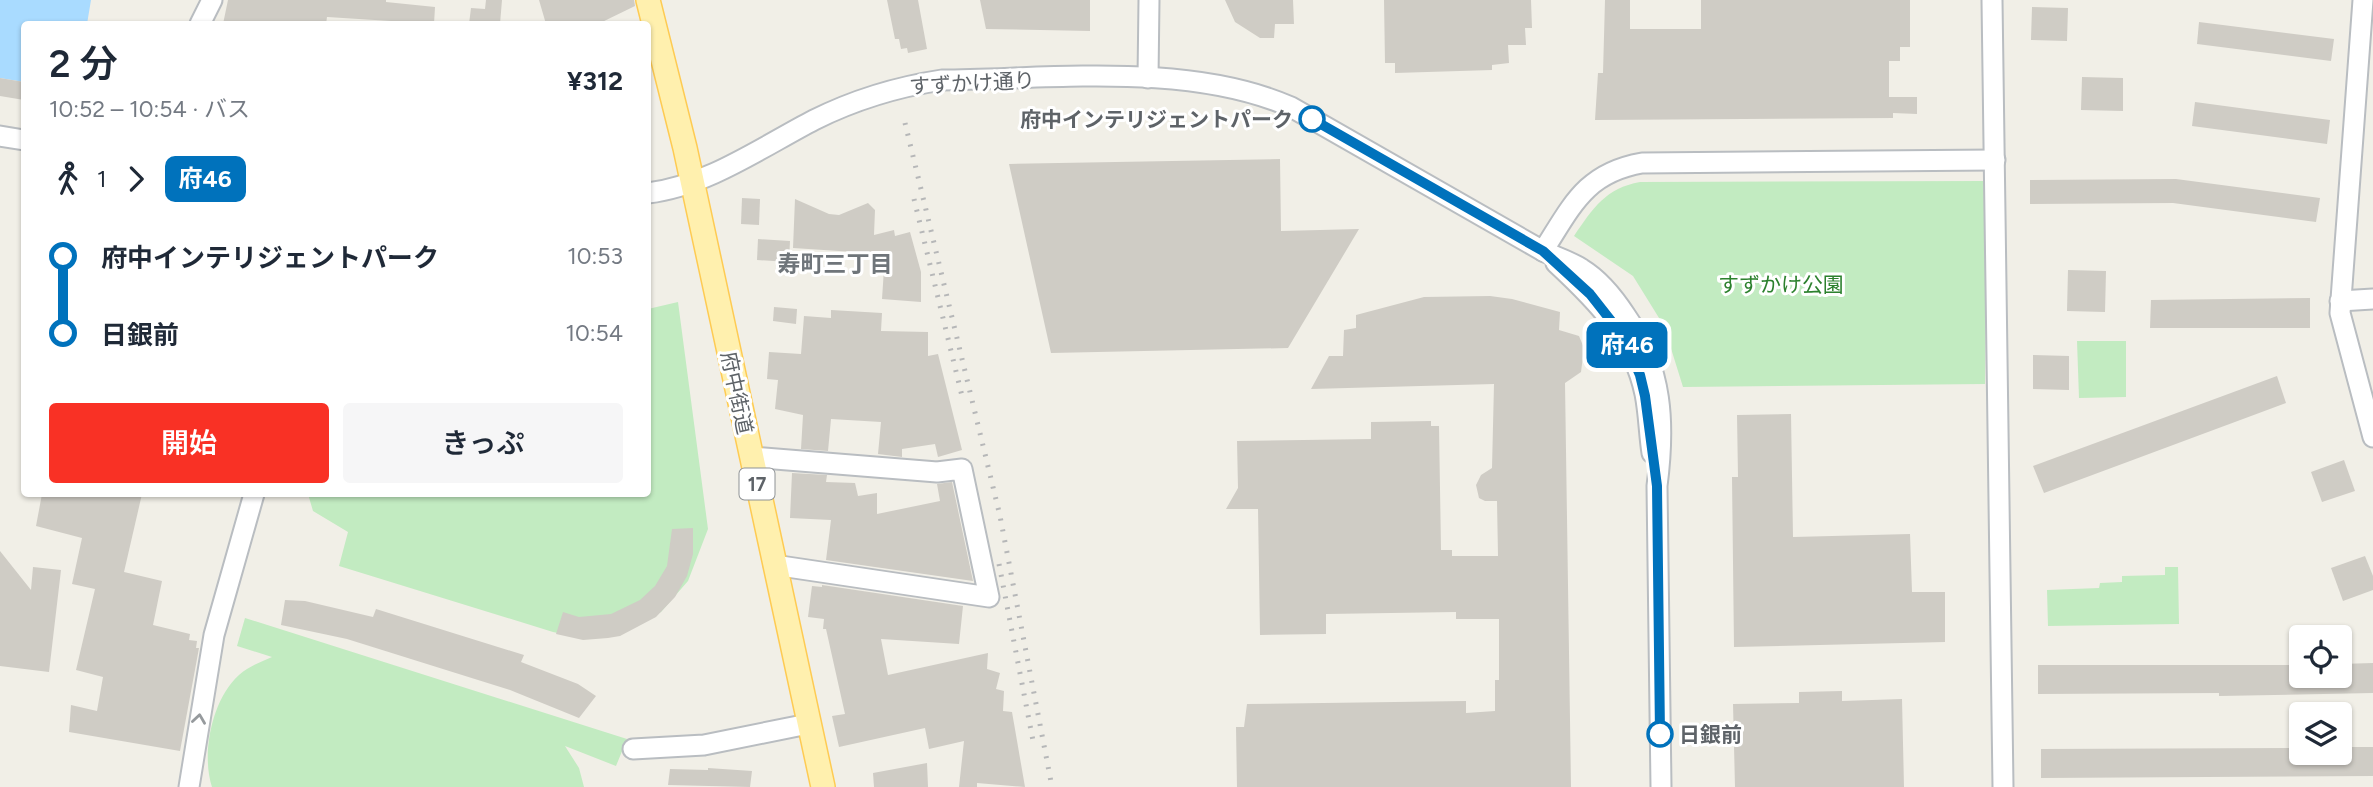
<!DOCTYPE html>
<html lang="ja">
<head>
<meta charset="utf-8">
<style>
  :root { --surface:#fff; --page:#f6f6f7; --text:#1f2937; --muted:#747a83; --accent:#f93125 }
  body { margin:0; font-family:Figtree,"Noto Sans JP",sans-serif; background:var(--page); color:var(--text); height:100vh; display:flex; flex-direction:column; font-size:26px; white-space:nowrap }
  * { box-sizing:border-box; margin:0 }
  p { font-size:23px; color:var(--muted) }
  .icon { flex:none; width:38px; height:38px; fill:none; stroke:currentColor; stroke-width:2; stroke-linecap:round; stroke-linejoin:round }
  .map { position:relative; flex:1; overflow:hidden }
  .sheet { position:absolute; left:21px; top:21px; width:630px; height:476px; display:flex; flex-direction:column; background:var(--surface); border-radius:7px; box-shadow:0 2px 5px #0004 }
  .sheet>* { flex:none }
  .badge { padding:0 14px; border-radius:10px; font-size:24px; line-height:46px }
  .buttons { position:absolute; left:2289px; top:625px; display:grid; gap:14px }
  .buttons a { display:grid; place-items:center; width:63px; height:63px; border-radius:7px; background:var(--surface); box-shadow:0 2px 5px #0004; font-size:35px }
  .map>.badge { position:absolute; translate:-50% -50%; box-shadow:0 0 0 4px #fff }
  .legs { display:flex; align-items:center; gap:10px; height:77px; padding:0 28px; font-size:23px }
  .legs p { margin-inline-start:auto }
  .overview { display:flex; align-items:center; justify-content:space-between; height:119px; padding:0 28px }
  h1 { font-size:38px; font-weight:600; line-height:52px }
  .cta { display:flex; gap:14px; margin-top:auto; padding:14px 28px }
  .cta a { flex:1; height:80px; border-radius:7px; background:var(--accent); color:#fff; font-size:28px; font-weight:600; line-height:80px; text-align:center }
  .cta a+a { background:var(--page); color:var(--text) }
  ul { padding:0 28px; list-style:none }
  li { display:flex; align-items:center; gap:24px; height:77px; font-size:26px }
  li i { display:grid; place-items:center; width:10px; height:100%; margin:0 9px; background:currentColor }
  li i::after { content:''; width:18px; height:18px; margin:-9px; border:5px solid; border-radius:50%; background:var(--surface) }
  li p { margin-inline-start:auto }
  li:first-child i { background:linear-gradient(#0000 50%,currentColor 0) }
  li:last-child i { background:linear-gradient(currentColor 50%,#0000 0) }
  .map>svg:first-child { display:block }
  .green { fill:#c2ebc1 }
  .water { fill:#a9dbff }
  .building { fill:#cfccc5 }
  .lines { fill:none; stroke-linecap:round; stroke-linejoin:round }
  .minor-casing { stroke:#b9bdc1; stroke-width:23 }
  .major-casing { stroke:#fecb53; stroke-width:26 }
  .minor { stroke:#fff; stroke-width:19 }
  .major { stroke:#fff0ae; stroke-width:23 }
  .rail { stroke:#b6b7b8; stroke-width:5; stroke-dasharray:2 9; stroke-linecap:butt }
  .oneway { stroke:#969a9d }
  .line-1-casing { stroke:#fff; stroke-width:16 }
  .line-1 { stroke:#0072bc; stroke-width:10 }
  .stop-1-dot { fill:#fff; stroke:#0072bc; stroke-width:3.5 }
  .labels { text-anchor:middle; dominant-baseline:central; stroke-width:6; stroke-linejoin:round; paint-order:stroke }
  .shield { fill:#fff; stroke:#8e9295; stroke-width:2 }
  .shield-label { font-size:19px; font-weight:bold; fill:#5e6368 }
  .street-label { font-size:21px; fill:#5e6368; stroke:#fff }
  .stop-label { font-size:21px; font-weight:bold; fill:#5e6368; stroke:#fff; text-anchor:end }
  .park-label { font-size:21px; fill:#2c812e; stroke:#fff }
  .neighbourhood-label { font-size:23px; font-weight:bold; fill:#6f757a; stroke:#fff }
</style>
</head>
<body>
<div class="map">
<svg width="2373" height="787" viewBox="0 0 2373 787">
  <rect width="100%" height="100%" fill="#f1efe7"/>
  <g class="green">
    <path d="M1987 181 1985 384 1683 387 1664 326 1633 276 1574 236C1593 208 1606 188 1640 182Z"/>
    <polygon points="678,302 708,529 688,581 661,612 620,632 586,639 553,632 339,566 348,532 313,511 308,494 648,494 648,309"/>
    <polygon points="2077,341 2126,341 2126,397 2079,398"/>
    <polygon points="2165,567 2178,567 2179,624 2048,626 2047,590 2099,588 2100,583 2122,582 2122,576 2165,575"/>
    <path d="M245 618 627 739 616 766 565 746 579 768 584 787H212C201 754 212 699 239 675 248 667 260 662 272 657L237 646Z"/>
  </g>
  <polygon class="water" points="0,0 91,0 87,24 24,24 24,82 0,78"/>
  <g class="building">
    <polygon points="228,0 386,0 386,2 435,7 434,24 391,24 391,21 327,17 326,24 223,24"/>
    <polygon points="486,0 502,0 500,24 469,24 471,8 485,9"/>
    <polygon points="539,0 634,0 635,6 598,24 546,24"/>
    <polygon points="887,0 918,0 927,49 908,53 907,48 901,49 899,39 895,39"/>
    <polygon points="980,0 1090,0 1090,31 986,29"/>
    <polygon points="1225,0 1293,0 1294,24 1275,24 1274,38 1260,38 1235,22"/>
    <polygon points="1384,0 1531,0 1532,28 1525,28 1526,45 1508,45 1509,63 1492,65 1492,70 1395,73 1395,63 1385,63"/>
    <polygon points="1605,0 1630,0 1630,29 1701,29 1701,0 1910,0 1910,47 1900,47 1900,61 1889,61 1889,97 1917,97 1917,114 1893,113 1893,118 1595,120 1598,73 1603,73"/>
    <polygon points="2032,7 2068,8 2067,41 2031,40"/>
    <polygon points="2199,22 2334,39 2331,61 2197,44"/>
    <polygon points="2082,77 2123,78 2123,111 2081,110"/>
    <polygon points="0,78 24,82 24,100 0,96"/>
    <polygon points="2195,102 2330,120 2327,144 2192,126"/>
    <polygon points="1280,159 1281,231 1359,229 1288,348 1051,353 1009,164"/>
    <polygon points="2176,179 2320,198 2316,222 2173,203 2030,204 2030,180"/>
    <polygon points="742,198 760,199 759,225 741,224"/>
    <polygon points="795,199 829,214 839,215 868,203 875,210 874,235 894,230 895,236 910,232 921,272 921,302 882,299 885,254 793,248"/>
    <polygon points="758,239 790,241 789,262 757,260"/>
    <polygon points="2068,270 2106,271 2105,312 2067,311"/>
    <polygon points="1490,296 1512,299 1560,312 1559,330 1579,336 1584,348 1581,372 1565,383 1571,787 1237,787 1236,727 1244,727 1247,704 1466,701 1466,713 1495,711 1495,680 1499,680 1499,619 1456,619 1456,612 1326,614 1326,634 1260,635 1258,509 1226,509 1238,488 1237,441 1371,439 1371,422 1431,421 1431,426 1439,426 1441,550 1452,550 1452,556 1498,556 1497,501 1485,501 1479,498 1476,485 1481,475 1492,468 1494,384 1311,389 1329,356 1343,356 1344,330 1356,328 1356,315 1424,297"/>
    <polygon points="2310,298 2310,328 2150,328 2151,300"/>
    <polygon points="774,307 797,309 796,324 773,321"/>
    <polygon points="831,310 882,313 881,331 928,332 928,356 938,354 962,450 938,457 935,444 902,449 902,457 878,454 881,422 831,419 828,451 801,449 803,415 775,409 778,380 767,379 769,352 801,354 804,316 831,318"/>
    <polygon points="2033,355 2069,356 2069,390 2033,389"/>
    <polygon points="2277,376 2286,403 2044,493 2033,466"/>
    <polygon points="1791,414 1793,537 1910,534 1912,592 1945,592 1945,642 1734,647 1732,477 1738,477 1737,415"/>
    <polygon points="2344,460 2355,491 2322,502 2311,472"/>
    <polygon points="792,473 827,475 826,482 855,483 858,496 877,493 877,514 940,501 937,484 952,482 973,581 826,560 831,520 790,518"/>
    <polygon points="42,494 142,494 124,572 162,581 153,625 190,634 189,640 197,641 196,648 199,648 180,751 69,732 71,705 97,711 103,677 76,670 95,589 72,584 82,538 36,526"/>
    <polygon points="693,528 693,554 687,576 675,597 656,617 620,636 608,638 583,640 556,634 563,612 579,617 611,614 640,600 655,586 667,566 672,529"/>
    <polygon points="0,551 31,590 33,567 61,570 49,672 0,666"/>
    <polygon points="2365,556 2373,576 2373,590 2343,601 2331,568"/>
    <polygon points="822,585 963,606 959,644 881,639 888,675 988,653 987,669 1000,673 996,689 1004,691 1003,711 1012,712 1025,787 977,783 977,787 959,787 964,741 929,749 925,728 839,747 832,716 845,714 826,629 823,629 824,619 808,617 812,586 822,587"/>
    <polygon points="285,600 305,601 373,617 376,609 524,655 521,662 578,684 596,696 579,718 510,690 347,639 281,625"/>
    <polygon points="2373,663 2373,693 2219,696 2219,693 2038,694 2038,665 2301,665 2301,676 2340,676 2340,664"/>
    <polygon points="1842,691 1842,701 1902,699 1904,787 1735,787 1733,704 1799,703 1799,692"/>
    <polygon points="2340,747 2373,747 2373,776 2041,778 2041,749 2301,748 2301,752 2340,752"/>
    <polygon points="927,763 928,787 874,787 873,773"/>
    <polygon points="708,768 752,771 750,787 668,785 670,769 708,770"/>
  </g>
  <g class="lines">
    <defs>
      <g id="minor">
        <polyline points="1992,0 2003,787"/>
        <polyline points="2363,0 2340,313 2373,437"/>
        <polyline points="200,24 212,0"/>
        <polyline points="1148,78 1149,0"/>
        <polyline points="0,136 24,140"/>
        <path d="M648 193C707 186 762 147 814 120 856 99 896 87 942 80 1052 79 1189 62 1291 107L1543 251C1556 257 1570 261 1582 269 1600 280 1615 299 1626 316 1663 369 1665 424 1657 486L1661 787"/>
        <path d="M1543 251C1572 206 1585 173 1642 163L1995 160"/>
        <path d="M1556 263C1597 301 1633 337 1645 394 1649 414 1649 434 1652 453"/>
        <polyline points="2340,301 2373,299"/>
        <polyline points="751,457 937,472 962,469 989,597 774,565"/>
        <polyline points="633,749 704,745 808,724"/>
        <polyline points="189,787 214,635 254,494"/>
      </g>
      <polyline id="major" points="648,0 685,148 823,787"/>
    </defs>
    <use href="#minor" class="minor-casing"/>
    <use href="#major" class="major-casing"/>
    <use href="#minor" class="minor"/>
    <use href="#major" class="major"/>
    <g class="rail">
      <polyline points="905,123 1000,516 1052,787"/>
      <polyline points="914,199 962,396"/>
      <polyline points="999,564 1034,746"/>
    </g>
  </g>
  <defs><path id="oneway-chevron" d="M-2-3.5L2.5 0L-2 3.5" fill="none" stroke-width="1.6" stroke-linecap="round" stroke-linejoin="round" transform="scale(1.75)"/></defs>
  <use class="oneway" href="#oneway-chevron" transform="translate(199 719) rotate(-82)"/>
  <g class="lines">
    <defs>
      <polyline id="line-1" points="1312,119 1543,251 1590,294 1623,336 1640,375 1645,396 1657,486 1660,734"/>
    </defs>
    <use href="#line-1" class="line-1-casing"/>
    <use href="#line-1" class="line-1"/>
  </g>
  <g class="stop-1-dot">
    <circle cx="1312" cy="119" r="12"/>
    <circle cx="1660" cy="734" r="12"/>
  </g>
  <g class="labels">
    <rect class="shield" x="739.5" y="468.5" width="35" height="31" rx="5"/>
    <g class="shield-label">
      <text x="757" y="484">17</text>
    </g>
    <g class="street-label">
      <text transform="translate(972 83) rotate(-3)">すずかけ通り</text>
      <text transform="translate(737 393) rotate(78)">府中街道</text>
    </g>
    <g class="stop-label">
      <text x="1293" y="119">府中インテリジェントパーク</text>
      <text x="1679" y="734" text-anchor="start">日銀前</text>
    </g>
    <g class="park-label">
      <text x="1781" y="284">すずかけ公園</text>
    </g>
    <g class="neighbourhood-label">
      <text x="835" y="264">寿町三丁目</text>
    </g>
  </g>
</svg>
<div class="buttons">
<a><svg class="icon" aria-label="locate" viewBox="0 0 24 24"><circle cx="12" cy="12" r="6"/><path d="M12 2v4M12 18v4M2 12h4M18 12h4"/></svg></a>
<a><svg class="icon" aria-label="layers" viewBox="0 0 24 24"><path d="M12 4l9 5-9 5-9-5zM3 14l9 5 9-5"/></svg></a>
</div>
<b class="badge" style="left:1627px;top:345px;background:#0072bc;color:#fff">府46</b>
<section class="sheet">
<div class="overview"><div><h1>2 分</h1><p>10:52 – 10:54 · バス</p></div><b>¥312</b></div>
<div class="legs"><svg class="icon" aria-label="walk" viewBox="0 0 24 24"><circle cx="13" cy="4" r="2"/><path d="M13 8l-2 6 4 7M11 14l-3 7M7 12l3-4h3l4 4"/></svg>1<svg class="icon" aria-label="forward" viewBox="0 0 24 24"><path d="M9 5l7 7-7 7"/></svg><b class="badge" style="background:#0072bc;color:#fff">府46</b></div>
<ul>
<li><i style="color:#0072bc"></i><b>府中インテリジェントパーク</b><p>10:53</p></li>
<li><i style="color:#0072bc"></i><b>日銀前</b><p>10:54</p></li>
</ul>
<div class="cta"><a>開始</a><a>きっぷ</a></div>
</section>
</div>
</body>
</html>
